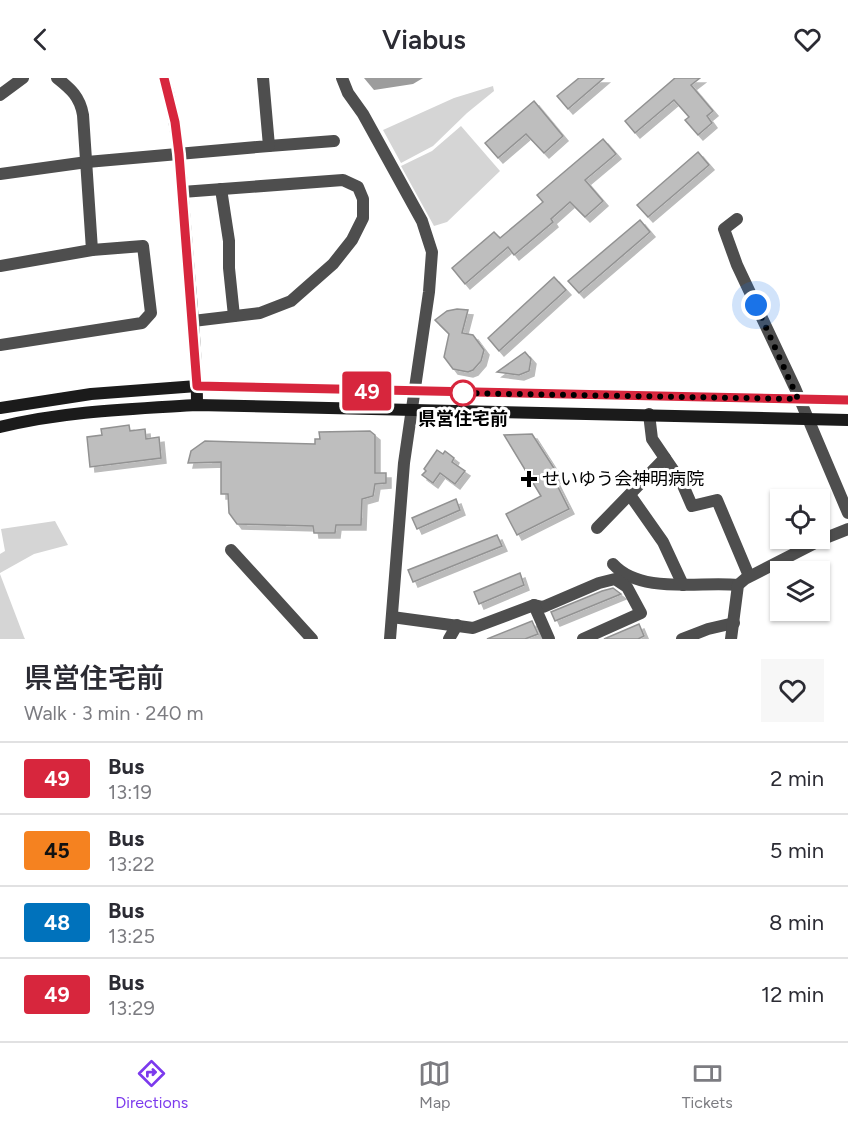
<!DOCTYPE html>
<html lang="en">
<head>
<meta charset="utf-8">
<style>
  :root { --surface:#fff; --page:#f7f7f7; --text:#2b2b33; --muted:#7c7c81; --line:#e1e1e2; --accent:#7c3aed }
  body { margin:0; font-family:Figtree,"Noto Sans JP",sans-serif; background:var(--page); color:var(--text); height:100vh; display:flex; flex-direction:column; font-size:22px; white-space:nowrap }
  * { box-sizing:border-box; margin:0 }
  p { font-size:20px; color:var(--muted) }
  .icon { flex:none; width:33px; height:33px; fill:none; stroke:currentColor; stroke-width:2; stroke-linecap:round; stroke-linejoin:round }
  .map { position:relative; height:561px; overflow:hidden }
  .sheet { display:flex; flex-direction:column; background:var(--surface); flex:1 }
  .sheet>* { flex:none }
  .badge { padding:0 12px; border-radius:4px; font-size:21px; line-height:39px }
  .fabs { position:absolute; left:770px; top:411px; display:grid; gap:12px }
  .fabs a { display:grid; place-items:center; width:60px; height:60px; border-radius:0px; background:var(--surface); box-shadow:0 2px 4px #0004; font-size:30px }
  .you { position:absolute; width:30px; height:30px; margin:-15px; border:4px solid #fff; border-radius:50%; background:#1a73e8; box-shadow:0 0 0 9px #1a73e833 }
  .map>.badge { position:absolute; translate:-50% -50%; box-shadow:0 0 0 3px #fff }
  .round { display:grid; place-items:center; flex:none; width:63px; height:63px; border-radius:0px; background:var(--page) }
  .overview { display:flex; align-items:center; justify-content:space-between; height:102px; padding:0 24px }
  h1 { font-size:28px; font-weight:600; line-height:45px }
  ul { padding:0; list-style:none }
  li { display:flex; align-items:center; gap:18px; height:72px; padding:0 24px; border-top:2px solid var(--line) }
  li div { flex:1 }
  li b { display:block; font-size:22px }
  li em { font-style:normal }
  li .badge { min-width:66px; font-weight:700; text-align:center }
  header { display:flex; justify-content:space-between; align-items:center; height:78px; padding:0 24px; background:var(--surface); font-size:27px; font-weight:600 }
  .dock { display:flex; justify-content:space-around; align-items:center; height:84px; border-top:2px solid var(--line); background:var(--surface); font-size:16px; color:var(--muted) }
  .dock a { display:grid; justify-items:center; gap:3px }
  .dock .active { color:var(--accent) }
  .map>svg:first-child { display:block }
  .green { fill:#d5d5d5 }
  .water { fill:#9c9c9c }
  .building { fill:#bebebe; stroke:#929292; stroke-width:1.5; filter:url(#shadow) }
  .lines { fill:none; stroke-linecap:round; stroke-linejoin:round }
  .street { stroke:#4e4e4e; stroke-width:12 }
  .secondary { stroke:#1b1b1b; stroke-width:12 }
  .line-casing { stroke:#fff; stroke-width:14 }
  .line { stroke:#d7263d; stroke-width:9 }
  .walk { stroke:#000; stroke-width:6; stroke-dasharray:0 10.8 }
  .stop-dot { fill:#fff; stroke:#d7263d; stroke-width:3 }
  .poi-dot { fill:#000; stroke:#fff; stroke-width:2 }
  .labels { text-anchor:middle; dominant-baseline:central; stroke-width:6; stroke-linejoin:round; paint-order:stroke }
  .stop-label { font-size:18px; font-weight:bold; fill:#000; stroke:#fff }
  .poi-label { font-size:18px; fill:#000; stroke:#fff; text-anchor:start }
</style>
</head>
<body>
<header><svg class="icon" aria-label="back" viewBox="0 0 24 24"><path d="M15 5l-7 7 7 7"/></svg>Viabus<svg class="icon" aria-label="heart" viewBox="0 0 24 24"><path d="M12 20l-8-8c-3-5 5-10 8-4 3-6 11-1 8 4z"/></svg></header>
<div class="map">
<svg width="848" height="561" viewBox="0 0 848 561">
  <defs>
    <filter id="shadow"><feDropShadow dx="5" dy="5" stdDeviation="0" flood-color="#0004"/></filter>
  </defs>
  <rect width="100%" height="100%" fill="#fff"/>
  <g class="green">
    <polygon points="493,8 494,13 467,35 433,68 401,85 383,52 454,20"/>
    <polygon points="461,48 500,93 447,144 434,148 401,88 432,73"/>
    <polygon points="55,443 68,467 34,476 0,495 0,476 5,473 1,451"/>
    <polygon points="0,496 24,559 25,561 0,561"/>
  </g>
  <polygon class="water" points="364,0 423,0 413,6 374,12"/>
  <g class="building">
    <polygon points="579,0 604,0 568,31 557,18"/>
    <polygon points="675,0 700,0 691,7 713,33 707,38 712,45 698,57 685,42 689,39 674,22 635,55 625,43"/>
    <polygon points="534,23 563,58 544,75 526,56 498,80 485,65"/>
    <polygon points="603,61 616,76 585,102 603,123 585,139 570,124 551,141 553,144 514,177 508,169 465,206 452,190 494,154 500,160 543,124 537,117"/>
    <polygon points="698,74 709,87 648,139 637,127"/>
    <polygon points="640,142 650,154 579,215 568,203"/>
    <polygon points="554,199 566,212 499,273 488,260"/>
    <polygon points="457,231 468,232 462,255 473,257 484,272 481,283 473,292 468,294 453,291 444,279 449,256 435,242 447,233"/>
    <polygon points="525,274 531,281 529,293 519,297 497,294"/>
    <polygon points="129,347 130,353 145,351 146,361 159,359 161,380 90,389 87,359 102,357 101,351"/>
    <polygon points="370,353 375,357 375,395 386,395 386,405 375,406 373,418 362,421 361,447 336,447 335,455 314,455 313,448 237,446 229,435 228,416 221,416 221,384 188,385 191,373 205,363 315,366 315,361 320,361 319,354"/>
    <polygon points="532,356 559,398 554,401 569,431 517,457 506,436 541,418 504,357"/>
    <polygon points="437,372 443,376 445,373 454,380 452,384 465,393 455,406 440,395 433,405 422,397 426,393 424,391"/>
    <polygon points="456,421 460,432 417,451 412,440"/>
    <polygon points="497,457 502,468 413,504 408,492"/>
    <polygon points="520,495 524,507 479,526 474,514"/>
    <polygon points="613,510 621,516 555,543 551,534 602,513"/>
    <polygon points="532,543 538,556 525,561 487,561"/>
    <polygon points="639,546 644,558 638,561 604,561"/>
  </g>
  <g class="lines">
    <g class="street">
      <polyline points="342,0 348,15 363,36 422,143 432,174 429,214 404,385 390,561"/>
      <polyline points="0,17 23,0"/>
      <polyline points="269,68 334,63"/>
      <polyline points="0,96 87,84 269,68 263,0"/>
      <polyline points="221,111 229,163 229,190 234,238"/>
      <polyline points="182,114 343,102 358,109 363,121 363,140 352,162 333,186 291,223 260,235 193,243"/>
      <polyline points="737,141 724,151 737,187 795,310 848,435"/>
      <path d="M0 188 92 172 83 37C80 19 71 11 57 0"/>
      <polyline points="0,267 142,245 151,235 143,168 92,172"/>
      <polyline points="649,336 652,361 682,405 692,428 717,422 749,498"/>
      <polyline points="630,417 663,464 683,507"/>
      <polyline points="597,450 665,380"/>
      <polyline points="231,472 312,561"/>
      <path d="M613 486C641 517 701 503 738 507"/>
      <polyline points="534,527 543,529 599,505 615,501 627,509 641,535 583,561"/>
      <polyline points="392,539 473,550 534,527 549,561"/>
      <polyline points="449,561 457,547"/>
      <polyline points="682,561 708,551 734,545"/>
      <polyline points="731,561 738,507 745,501 823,461 848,451"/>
    </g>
    <g class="secondary">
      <path d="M164 0C180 51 181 105 186 158 190 215 197 271 197 327"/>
      <polyline points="0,330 91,316 197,308 848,322"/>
      <path d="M0 349C64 333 131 331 197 327L848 342"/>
    </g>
  </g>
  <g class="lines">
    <defs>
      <polyline id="line" points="164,0 175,44 179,76 197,308 848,322"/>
    </defs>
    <use href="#line" class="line-casing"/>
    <use href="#line" class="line"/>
    <polyline class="walk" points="463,315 459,315 798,321 756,227"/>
  </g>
  <circle class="stop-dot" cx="463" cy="315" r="12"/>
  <path class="poi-dot" d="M526 392h6v6h6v6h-6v6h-6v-6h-6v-6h6z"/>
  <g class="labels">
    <g class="stop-label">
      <text x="463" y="341">県営住宅前</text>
    </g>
    <g class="poi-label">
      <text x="542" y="401">せいゆう会神明病院</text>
    </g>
  </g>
</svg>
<div class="fabs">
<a><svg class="icon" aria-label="locate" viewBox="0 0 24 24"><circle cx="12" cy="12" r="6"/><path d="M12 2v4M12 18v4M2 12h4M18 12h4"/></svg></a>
<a><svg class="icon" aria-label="layers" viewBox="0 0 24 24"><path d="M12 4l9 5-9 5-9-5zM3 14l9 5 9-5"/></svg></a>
</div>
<div class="you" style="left:756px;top:227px"></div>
<b class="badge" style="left:367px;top:313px;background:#d7263d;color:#fff">49</b>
</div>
<section class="sheet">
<div class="overview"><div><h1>県営住宅前</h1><p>Walk · 3 min · 240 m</p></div><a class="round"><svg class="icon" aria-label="heart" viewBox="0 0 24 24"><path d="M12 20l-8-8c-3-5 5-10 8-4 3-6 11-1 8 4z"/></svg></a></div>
<ul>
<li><span class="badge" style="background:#d7263d;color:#fff">49</span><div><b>Bus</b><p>13:19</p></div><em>2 min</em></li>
<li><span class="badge" style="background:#f58220;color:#111">45</span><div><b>Bus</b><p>13:22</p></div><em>5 min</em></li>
<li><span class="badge" style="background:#0072bc;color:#fff">48</span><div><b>Bus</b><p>13:25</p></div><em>8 min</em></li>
<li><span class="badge" style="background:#d7263d;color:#fff">49</span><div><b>Bus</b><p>13:29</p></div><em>12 min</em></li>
</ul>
</section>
<nav class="dock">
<a class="active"><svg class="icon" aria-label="directions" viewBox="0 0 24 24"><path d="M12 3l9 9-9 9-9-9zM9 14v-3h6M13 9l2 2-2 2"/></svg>Directions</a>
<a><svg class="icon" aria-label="map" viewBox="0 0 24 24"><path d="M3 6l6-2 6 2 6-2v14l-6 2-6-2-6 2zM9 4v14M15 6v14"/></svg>Map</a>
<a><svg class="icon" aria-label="tickets" viewBox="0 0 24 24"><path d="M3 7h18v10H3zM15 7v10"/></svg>Tickets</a>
</nav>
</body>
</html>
